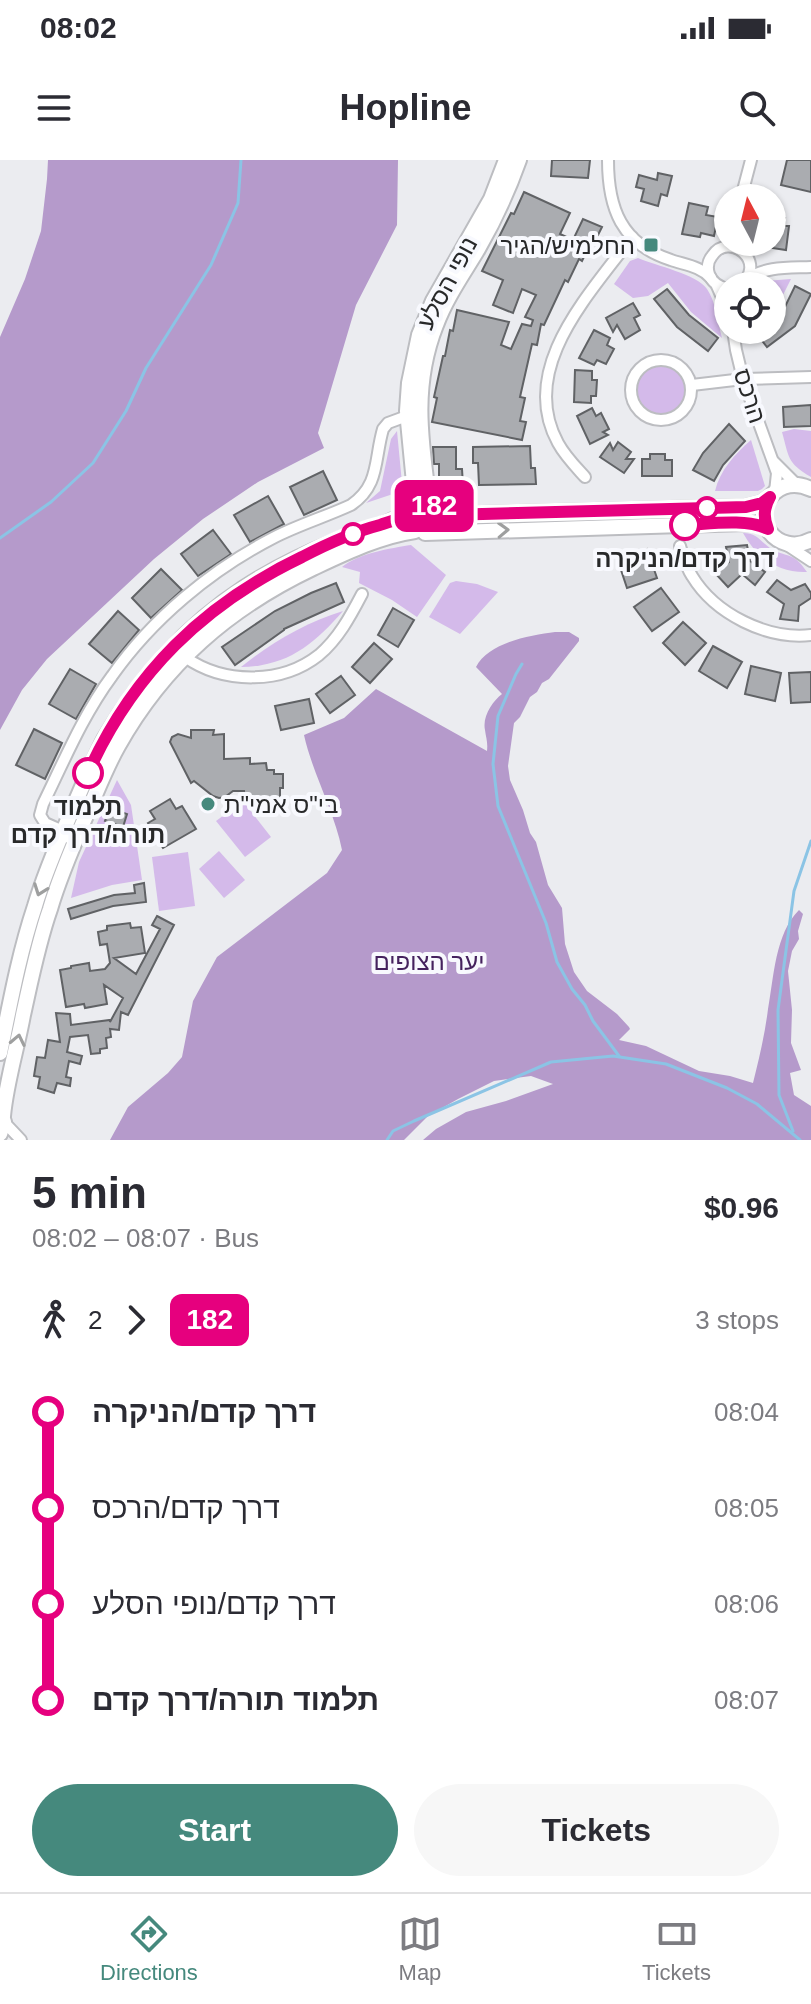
<!DOCTYPE html>
<html lang="en">
<head>
<meta charset="utf-8">
<style>
  :root { --surface:#fff; --page:#f7f7f7; --text:#2b2b33; --muted:#7c7c81; --line:#e1e1e2; --accent:#45897d }
  body { margin:0; font-family:Helvetica,"Noto Sans Hebrew",sans-serif; background:var(--page); color:var(--text); height:100vh; display:flex; flex-direction:column; font-size:30px; white-space:nowrap }
  * { box-sizing:border-box; margin:0 }
  p { font-size:26px; color:var(--muted) }
  .icon { flex:none; width:44px; height:44px; fill:none; stroke:currentColor; stroke-width:2; stroke-linecap:round; stroke-linejoin:round }
  .map { position:relative; height:980px; overflow:hidden }
  .side { display:flex; flex-direction:column; background:var(--surface); flex:1 }
  .side>* { flex:none }
  .badge { padding:0 16px; border-radius:12px; font-size:28px; line-height:52px }
  .needle { width:52px; rotate:353deg }
  .buttons { position:absolute; left:714px; top:24px; display:grid; gap:16px }
  .buttons a { display:grid; place-items:center; width:72px; height:72px; border-radius:50%; background:var(--surface); box-shadow:0 2px 6px #0004; font-size:40px }
  .map>.badge { position:absolute; translate:-50% -50%; box-shadow:0 0 0 4px #fff }
  .legs { display:flex; align-items:center; gap:12px; height:88px; padding:0 32px; font-size:26px }
  .legs p { margin-inline-start:auto }
  .overview { display:flex; align-items:center; justify-content:space-between; height:136px; padding:0 32px }
  h1 { font-size:44px; font-weight:700; line-height:60px }
  .button { display:flex; gap:16px; margin-top:auto; padding:16px 32px }
  .button a { flex:1; height:92px; border-radius:48px; background:var(--accent); color:#fff; font-size:32px; font-weight:700; line-height:92px; text-align:center }
  .button a+a { background:var(--page); color:var(--text) }
  ul { padding:0 32px; list-style:none }
  li { display:flex; align-items:center; gap:28px; height:96px; font-size:30px }
  li i { display:grid; place-items:center; width:12px; height:100%; margin:0 10px; background:currentColor }
  li i::after { content:''; width:20px; height:20px; margin:-10px; border:6px solid; border-radius:50%; background:var(--surface) }
  li p { margin-inline-start:auto }
  li:first-child i { background:linear-gradient(#0000 50%,currentColor 0) }
  li:last-child i { background:linear-gradient(currentColor 50%,#0000 0) }
  .status { display:flex; justify-content:space-between; align-items:center; height:56px; padding:0 40px; background:var(--surface); direction:ltr }
  .status svg { height:22px; fill:currentColor }
  header { display:flex; justify-content:space-between; align-items:center; height:104px; padding:0 32px; background:var(--surface); font-size:36px; font-weight:700 }
  .dock { display:flex; justify-content:space-around; align-items:center; height:112px; border-top:2px solid var(--line); background:var(--surface); font-size:22px; color:var(--muted) }
  .dock a { display:grid; justify-items:center; gap:4px }
  .dock .on { color:var(--accent) }
  .map>svg:first-child { display:block }
  .green { fill:#d4baea }
  .forest { fill:#b59acb }
  .lines { fill:none; stroke-linecap:round; stroke-linejoin:round }
  .stream { stroke:#8bc4e5; stroke-width:3 }
  .building { fill:#aaacb0; stroke:#606265; stroke-width:2 }
  .street-casing { stroke:#bcbdc1; stroke-width:14 }
  .secondary-casing { stroke:#bcbdc1; stroke-width:18 }
  .street { stroke:#fff; stroke-width:10 }
  .secondary { stroke:#fff; stroke-width:14 }
  .oneway { stroke:#9e9f9f }
  .line-1-casing { stroke:#fff; stroke-width:18 }
  .line-1 { stroke:#e6007e; stroke-width:12 }
  .poi-dot { fill:#45897d; stroke:#f8f9fe; stroke-width:3 }
  .stop-1-dot { fill:#fff; stroke:#e6007e; stroke-width:4 }
  .labels { text-anchor:middle; dominant-baseline:central; stroke-width:8; stroke-linejoin:round; paint-order:stroke }
  .poi-label { font-size:24px; fill:#28292a; stroke:#f8f9fe; text-anchor:end }
  .street-label { font-size:24px; fill:#28292a; stroke:#f8f9fe }
  .stop-label { font-size:24px; font-weight:bold; fill:#28292a; stroke:#f8f9fe }
  .park-label { font-size:24px; fill:#45225e; stroke:#f8f9fe }
</style>
</head>
<body>
<div class="status"><b>08:02</b><svg viewBox="0 0 49 12"><path d="M0 12V9h3v3zM5 12V6h3v6zM10 12V3h3v9zM15 12V0h3v12zM26 1h20v11H26zM47 4h2v5h-2z"/></svg></div>
<header><svg class="icon" aria-label="menu" viewBox="0 0 24 24"><path d="M4 6h16M4 12h16M4 18h16"/></svg>Hopline<svg class="icon" aria-label="search" viewBox="0 0 24 24"><circle cx="10" cy="10" r="6"/><path d="M15 15l6 6"/></svg></header>
<div class="map">
<svg width="811" height="980" viewBox="0 0 811 980">
  <rect width="100%" height="100%" fill="#ebecf0"/>
  <g class="green">
    <path d="M638 98C656 106 697 114 707 129 716 142 718 163 722 178L691 152 668 123 648 136 633 138 614 124 630 101Z"/>
    <polygon points="791,119 782,137 772,150 772,126 755,126 765,121"/>
    <circle cx="661" cy="230" r="26"/>
    <path d="M794 269 811 271V317C787 303 789 297 782 272Z"/>
    <polygon points="397,271 402,323 399,332 366,343 380,331 391,279"/>
    <path d="M751 280 765 326 762 329 758 331H715C720 310 735 294 751 280Z"/>
    <path d="M743 373C757 373 760 381 770 388 788 399 792 390 807 412 778 413 757 398 743 373Z"/>
    <path d="M411 385 446 415 417 457 392 440 359 423 360 412 342 407C357 394 391 388 411 385Z"/>
    <polygon points="456,421 477,424 498,432 460,474 429,457 450,423"/>
    <path d="M343 451C313 485 288 506 241 507 271 483 306 462 343 451Z"/>
    <polygon points="117,620 131,645 142,720 112,725 71,738 79,702"/>
    <polygon points="243,641 271,677 245,697 216,661"/>
    <polygon points="219,691 245,720 224,738 199,709"/>
    <polygon points="188,692 195,746 159,751 152,697"/>
  </g>
  <g class="forest">
    <polygon points="48,0 398,0 397,65 356,145 318,273 324,288 258,322 203,359 154,399 47,499 22,530 0,570 0,177 25,119 41,71 47,19"/>
    <path d="M555 472H569L579 478V481L549 519 542 523 537 532 530 537 520 557 514 563 508 606 510 620 523 650 530 673 536 682 548 725 562 748 565 784 574 812 587 831 617 854 629 867 630 869 619 880 646 886 699 911 730 916 753 923C759 899 765 874 768 849 774 817 775 774 799 750L803 754 798 771 799 779 792 791 788 811 792 850 791 883 801 910 790 913 794 935 811 946V980H423L436 969 466 952 506 941 553 924 531 916 494 921 458 939 428 956 404 980H110L128 947 168 913 182 897 193 841 217 797 327 713 342 690C334 650 313 615 304 575L344 558 376 529 487 591C488 582 486 578 485 570 482 556 493 541 502 534L476 507C488 483 530 475 555 472Z"/>
  </g>
  <g class="lines">
    <g class="stream">
      <polyline points="0,378 51,342 93,303 126,251 146,208 211,105 238,43 241,0"/>
      <polyline points="522,504 516,514 498,556 493,604 498,646 546,763 557,802 572,829 585,845 593,861 619,896"/>
      <polyline points="793,971 779,935 778,850 794,731 811,681"/>
      <polyline points="387,980 393,971 414,961 551,902 613,896 666,904 727,928 757,944 800,980"/>
    </g>
  </g>
  <g class="building">
    <polygon points="552,0 590,0 588,18 551,16"/>
    <polygon points="787,0 811,0 811,32 781,25"/>
    <polygon points="658,13 672,16 667,36 661,34 658,46 641,41 644,29 636,27 639,15 657,20"/>
    <polygon points="524,32 570,53 560,74 573,80 583,59 602,67 595,81 592,80 582,101 579,99 568,122 565,120 544,165 541,164 537,185 532,184 520,237 525,238 520,261 526,262 522,280 432,262 437,238 434,237 443,196 445,196 450,170 453,171 457,150 509,162 501,185 511,189 522,164 531,166 533,160 525,157 536,135 522,129 513,153 493,145 503,120 482,111 511,53 514,54"/>
    <polygon points="689,43 708,47 706,55 718,57 714,76 701,73 700,77 682,74"/>
    <polygon points="772,56 785,58 784,66 789,66 786,90 772,88"/>
    <polygon points="795,126 811,134 795,166 767,187 756,173 761,170 772,170 772,162 781,155"/>
    <polygon points="667,129 689,155 718,178 708,191 677,167 654,139"/>
    <polygon points="633,143 640,155 634,158 640,170 625,179 617,165 613,172 606,158"/>
    <polygon points="594,170 610,178 607,185 614,189 606,204 597,200 594,205 579,198"/>
    <polygon points="575,210 592,211 592,220 597,220 596,236 591,236 591,243 574,242"/>
    <polygon points="811,245 811,266 784,267 783,247"/>
    <polygon points="592,248 596,256 601,253 609,269 603,272 608,275 590,284 577,256"/>
    <polygon points="729,264 745,281 723,305 714,321 693,310 703,293"/>
    <polygon points="618,282 631,292 626,299 634,299 624,313 600,297 610,283 613,290"/>
    <polygon points="530,286 531,308 535,308 536,324 479,325 478,303 473,303 473,287"/>
    <polygon points="433,287 456,287 456,309 462,309 463,325 439,326 439,304 434,304"/>
    <polygon points="650,294 665,294 665,300 672,300 672,316 642,316 642,299 650,299"/>
    <polygon points="323,311 337,340 304,355 290,327"/>
    <polygon points="268,336 284,364 250,382 234,355"/>
    <polygon points="213,370 231,394 198,416 181,394"/>
    <polygon points="747,385 750,401 765,412 755,425 742,414 728,427 714,412 729,402 726,387"/>
    <polygon points="647,389 657,418 627,428 617,398"/>
    <polygon points="161,409 182,430 151,458 132,438"/>
    <polygon points="777,420 791,430 805,424 811,433 811,438 799,446 798,461 780,459 784,444 767,432"/>
    <polygon points="336,423 344,442 284,469 284,470 235,505 222,487 275,451 311,433"/>
    <polygon points="661,428 679,452 652,471 634,447"/>
    <polygon points="393,448 414,460 398,487 378,475"/>
    <polygon points="118,451 139,470 112,503 89,484"/>
    <polygon points="683,462 706,483 685,505 663,483"/>
    <polygon points="374,483 392,499 370,523 352,507"/>
    <polygon points="713,486 742,502 727,528 699,511"/>
    <polygon points="751,506 781,513 775,541 745,534"/>
    <polygon points="70,509 96,524 76,559 49,544"/>
    <polygon points="811,512 811,542 791,543 789,513"/>
    <polygon points="341,516 355,535 330,553 316,534"/>
    <polygon points="309,539 314,563 281,570 275,546"/>
    <polygon points="34,569 62,583 45,619 16,605"/>
    <polygon points="191,570 214,570 213,575 224,574 224,599 250,598 250,604 266,603 267,610 274,610 274,614 283,614 283,628 280,628 280,639 255,639 255,636 244,636 244,631 233,631 225,637 219,638 213,636 194,621 191,623 170,582 172,577 178,574 191,578"/>
    <polygon points="170,639 176,649 182,646 196,669 163,688 148,663 155,659 150,651"/>
    <polygon points="110,648 127,654 123,667 105,661"/>
    <polygon points="144,723 146,742 113,746 71,759 68,749 114,735 135,733 134,725"/>
    <polygon points="157,756 174,765 128,855 121,852 119,870 110,869 111,877 106,878 107,888 100,889 100,893 91,894 88,875 70,877 67,892 82,896 80,904 69,901 66,917 71,918 70,926 57,923 54,933 38,928 40,917 34,916 37,897 45,898 48,880 60,882 56,853 70,854 71,865 110,860 110,862 123,838 104,825 107,844 85,848 84,844 66,847 60,810 71,808 71,806 89,803 90,811 105,809 110,803 107,784 100,785 98,772 107,770 107,766 130,763 131,768 141,767 145,793 114,798 136,814 160,769 152,765"/>
  </g>
  <g class="lines">
    <defs>
      <g id="street">
        <path d="M608 0C608 48 621 84 671 100 685 105 700 106 711 118"/>
        <polyline points="741,38 751,0"/>
        <path d="M747 119C766 106 789 108 811 107"/>
        <polyline points="717,126 728,151"/>
        <path d="M728 129C719 127 712 123 709 114 707 108 708 101 712 96 729 70 770 103 739 126"/>
        <polyline points="733,170 736,190 743,219 777,313 775,332"/>
        <circle cx="661" cy="230" r="30"/>
        <polyline points="692,225 743,219 811,217"/>
        <polyline points="774,302 796,324"/>
        <path d="M585 317C575 306 565 296 558 283 517 208 590 134 632 77"/>
        <polyline points="787,385 811,401"/>
        <path d="M680 386C683 396 686 407 692 416 715 454 767 480 811 475"/>
        <path d="M185 497C223 524 281 525 319 495 338 479 350 457 362 434"/>
        <path d="M74 683 63 671 45 663 40 655 43 644C64 601 83 555 112 516 152 459 211 410 273 378 298 365 325 357 351 345 380 325 374 300 383 269L388 263 407 256"/>
        <polyline points="4,962 21,980"/>
      </g>
      <g id="secondary">
        <path d="M811 329C798 323 786 323 775 332 746 357 778 398 811 380"/>
        <path d="M432 344 428 335C420 275 413 223 436 165 446 138 463 114 478 89 494 61 508 31 519 0"/>
        <polyline points="410,346 415,333 407,251 409,223 419,175 433,141 491,39 506,0"/>
        <polyline points="436,349 446,355 746,347 762,343 770,337"/>
        <polyline points="425,373 746,363 760,365 768,369"/>
        <path d="M0 893C10 844 19 794 35 746 44 715 57 685 70 655 81 629 92 603 105 578 139 519 187 465 244 428 273 409 304 394 336 381 354 373 396 364 407 350"/>
        <polyline points="0,951 4,962 0,974"/>
        <path d="M3 956C6 923 17 888 23 855 31 819 38 783 50 749 59 718 72 688 85 658 96 634 105 609 118 586 164 504 229 448 313 408 345 393 380 376 415 371"/>
      </g>
    </defs>
    <use href="#street" class="street-casing"/>
    <use href="#secondary" class="secondary-casing"/>
    <use href="#street" class="street"/>
    <use href="#secondary" class="secondary"/>
  </g>
  <defs><path id="oneway-chevron" d="M-2-3.5L2.5 0L-2 3.5" fill="none" stroke-width="1.6" stroke-linecap="round" stroke-linejoin="round" transform="scale(2)"/></defs>
  <g class="oneway">
    <use href="#oneway-chevron" transform="translate(503 370) rotate(-2)"/>
    <use href="#oneway-chevron" transform="translate(40 730) rotate(110)"/>
    <use href="#oneway-chevron" transform="translate(18 880) rotate(-78)"/>
  </g>
  <g class="lines">
    <defs>
      <path id="line-1" d="M88 613C133 513 204 444 302 397 327 384 353 372 380 365 388 362 396 361 403 355 411 349 413 337 427 341 434 344 439 352 446 355L746 347 762 343 770 337C764 348 763 357 768 369 746 358 709 364 685 365"/>
    </defs>
    <use href="#line-1" class="line-1-casing"/>
    <use href="#line-1" class="line-1"/>
  </g>
  <g class="poi-dot">
    <rect x="643" y="77" width="16" height="16" rx="4"/>
    <circle cx="208" cy="644" r="8"/>
  </g>
  <g class="stop-1-dot">
    <circle cx="707" cy="348" r="10"/>
    <circle cx="685" cy="365" r="14"/>
    <circle cx="353" cy="374" r="10"/>
    <circle cx="88" cy="613" r="14"/>
  </g>
  <g class="labels">
    <g class="poi-label">
      <text x="635" y="85">החלמיש/הגיר</text>
      <text x="224" y="644" text-anchor="start">בי"ס אמי"ת</text>
    </g>
    <g class="street-label">
      <text transform="translate(447 123) rotate(-62)">נופי הסלע</text>
      <text transform="translate(750 236) rotate(72)">הרכס</text>
    </g>
    <g class="stop-label">
      <text x="685" y="398">דרך קדם/הניקרה</text>
      <text x="88" y="646">תלמוד<tspan x="88" dy="28">תורה/דרך קדם</tspan></text>
    </g>
    <g class="park-label">
      <text x="429" y="801">יער הצופים</text>
    </g>
  </g>
</svg>
<div class="buttons">
<a><svg class="needle" viewBox="-14 -14 28 28"><path d="M0-13l5 13h-10z" fill="#e53935"/><path d="M0 13l5-13h-10z" fill="#7c7c81"/></svg></a>
<a><svg class="icon" aria-label="locate" viewBox="0 0 24 24"><circle cx="12" cy="12" r="6"/><path d="M12 2v4M12 18v4M2 12h4M18 12h4"/></svg></a>
</div>
<b class="badge" style="left:434px;top:346px;background:#e6007e;color:#fff">182</b>
</div>
<section class="side">
<div class="overview"><div><h1>5 min</h1><p>08:02 – 08:07 · Bus</p></div><b>$0.96</b></div>
<div class="legs"><svg class="icon" aria-label="walk" viewBox="0 0 24 24"><circle cx="13" cy="4" r="2"/><path d="M13 8l-2 6 4 7M11 14l-3 7M7 12l3-4h3l4 4"/></svg>2<svg class="icon" aria-label="forward" viewBox="0 0 24 24"><path d="M9 5l7 7-7 7"/></svg><b class="badge" style="background:#e6007e;color:#fff">182</b><p>3 stops</p></div>
<ul>
<li><i style="color:#e6007e"></i><b>דרך קדם/הניקרה</b><p>08:04</p></li>
<li><i style="color:#e6007e"></i><span>דרך קדם/הרכס</span><p>08:05</p></li>
<li><i style="color:#e6007e"></i><span>דרך קדם/נופי הסלע</span><p>08:06</p></li>
<li><i style="color:#e6007e"></i><b>תלמוד תורה/דרך קדם</b><p>08:07</p></li>
</ul>
<div class="button"><a>Start</a><a>Tickets</a></div>
</section>
<nav class="dock">
<a class="on"><svg class="icon" aria-label="directions" viewBox="0 0 24 24"><path d="M12 3l9 9-9 9-9-9zM9 14v-3h6M13 9l2 2-2 2"/></svg>Directions</a>
<a><svg class="icon" aria-label="map" viewBox="0 0 24 24"><path d="M3 6l6-2 6 2 6-2v14l-6 2-6-2-6 2zM9 4v14M15 6v14"/></svg>Map</a>
<a><svg class="icon" aria-label="tickets" viewBox="0 0 24 24"><path d="M3 7h18v10H3zM15 7v10"/></svg>Tickets</a>
</nav>
</body>
</html>
